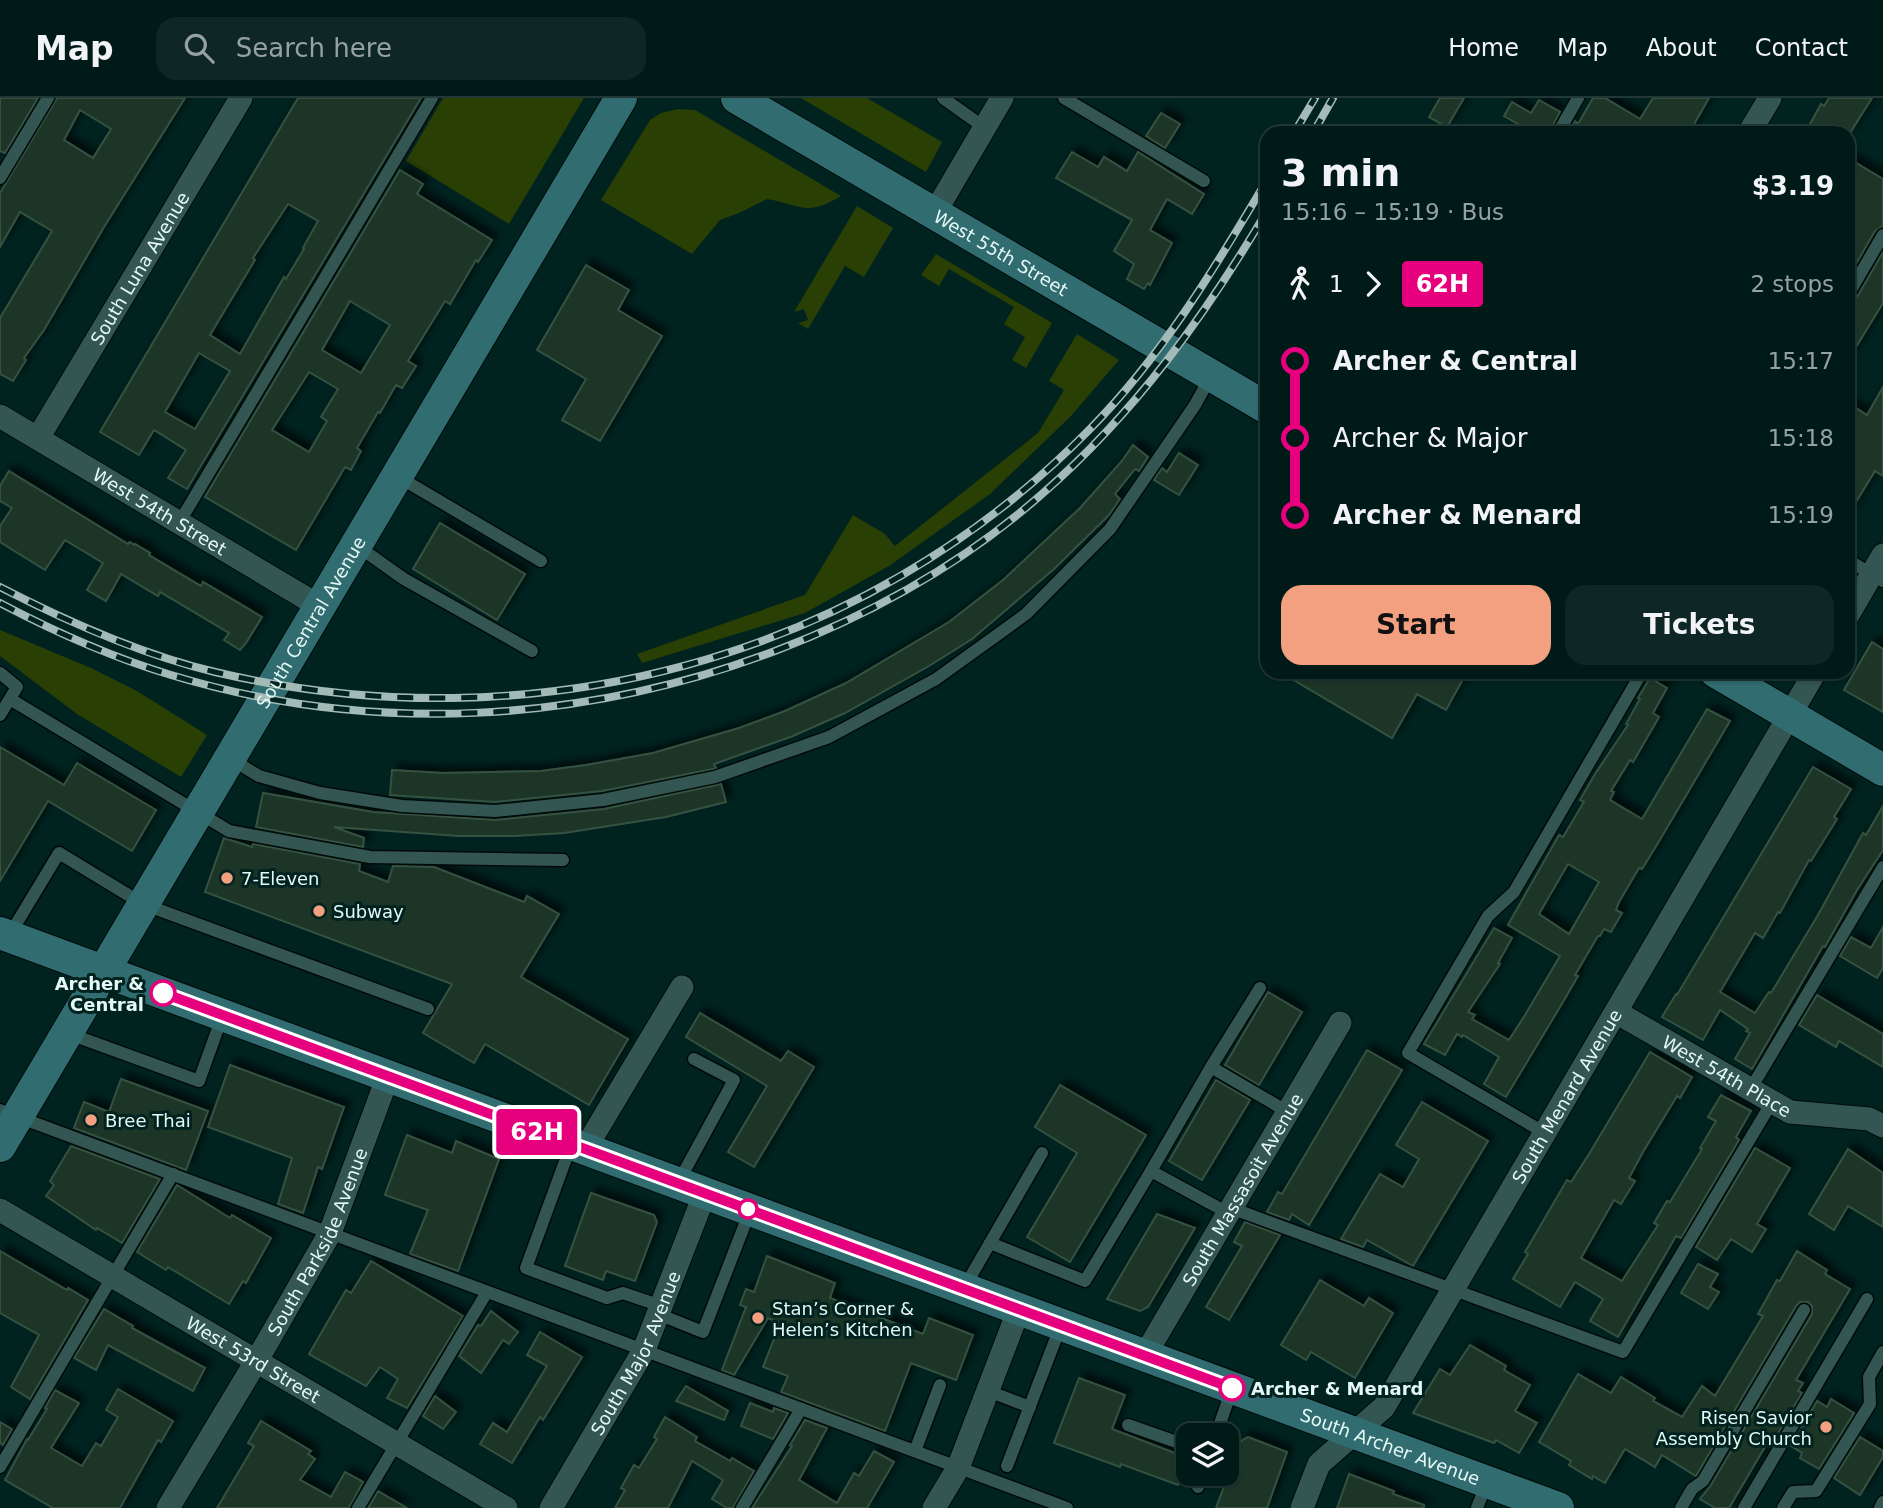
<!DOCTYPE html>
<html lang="en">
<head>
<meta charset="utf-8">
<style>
  :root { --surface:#001a18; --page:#0e2725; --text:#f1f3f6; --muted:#95a1a2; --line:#223837; --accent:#f2a07f }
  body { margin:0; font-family:"DejaVu Sans",sans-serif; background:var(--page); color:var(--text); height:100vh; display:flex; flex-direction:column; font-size:26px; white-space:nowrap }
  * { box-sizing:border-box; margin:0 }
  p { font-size:23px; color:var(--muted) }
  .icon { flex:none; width:38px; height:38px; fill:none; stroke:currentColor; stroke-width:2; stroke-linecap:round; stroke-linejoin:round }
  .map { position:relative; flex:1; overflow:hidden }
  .details { position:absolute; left:1260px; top:28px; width:595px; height:553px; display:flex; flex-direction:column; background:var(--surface); border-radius:21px; box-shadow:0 2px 5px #0004,0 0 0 2px var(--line) }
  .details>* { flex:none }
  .badge { padding:0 14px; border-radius:5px; font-size:24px; line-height:46px }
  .buttons { position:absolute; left:1176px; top:1325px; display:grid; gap:14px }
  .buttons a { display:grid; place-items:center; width:63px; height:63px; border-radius:14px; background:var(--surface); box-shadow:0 2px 5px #0004,0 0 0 2px var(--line); font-size:35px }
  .map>.badge { position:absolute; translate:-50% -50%; box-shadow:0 0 0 4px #fff }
  .legs { display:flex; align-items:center; gap:10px; height:77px; padding:0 21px; font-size:23px }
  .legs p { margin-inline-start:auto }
  .head { display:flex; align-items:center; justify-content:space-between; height:119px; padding:0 21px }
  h1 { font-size:38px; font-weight:700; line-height:52px }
  .action { display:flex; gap:14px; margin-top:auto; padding:14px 21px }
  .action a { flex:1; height:80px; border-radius:21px; background:var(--accent); color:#111; font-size:28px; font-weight:700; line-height:80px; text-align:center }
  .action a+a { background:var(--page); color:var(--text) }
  ul { padding:0 21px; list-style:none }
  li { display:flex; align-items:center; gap:24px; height:77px; font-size:26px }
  li i { display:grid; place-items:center; width:10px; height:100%; margin:0 9px; background:currentColor }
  li i::after { content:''; width:18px; height:18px; margin:-9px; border:5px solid; border-radius:50%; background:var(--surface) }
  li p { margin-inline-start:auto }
  li:first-child i { background:linear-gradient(#0000 50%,currentColor 0) }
  li:last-child i { background:linear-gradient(currentColor 50%,#0000 0) }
  header { display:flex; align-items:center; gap:42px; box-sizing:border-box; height:98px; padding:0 35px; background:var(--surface); border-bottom:2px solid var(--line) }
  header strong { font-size:33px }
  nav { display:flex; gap:38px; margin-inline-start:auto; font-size:24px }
  .search { width:490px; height:63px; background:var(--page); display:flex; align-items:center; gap:18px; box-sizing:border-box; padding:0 24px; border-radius:21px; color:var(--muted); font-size:26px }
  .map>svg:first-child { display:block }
  .green { fill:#293f04 }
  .building { fill:#1b3526; stroke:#365141; stroke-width:2; fill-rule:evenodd; filter:url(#shadow) }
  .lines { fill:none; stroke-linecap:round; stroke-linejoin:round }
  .service-casing { stroke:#000b09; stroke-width:15 }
  .minor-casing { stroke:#000b09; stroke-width:25 }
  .secondary-casing { stroke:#000b09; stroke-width:34 }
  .service { stroke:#335652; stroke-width:12 }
  .minor { stroke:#335652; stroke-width:23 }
  .secondary { stroke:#306c70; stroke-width:32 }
  .rail-casing { stroke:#a3bab7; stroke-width:8 }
  .rail { stroke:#002320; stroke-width:5; stroke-dasharray:16; stroke-linecap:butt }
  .line-1-casing { stroke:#fff; stroke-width:16 }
  .line-1 { stroke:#e6007e; stroke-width:10 }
  .poi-dot { fill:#f2a07f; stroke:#002320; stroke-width:2.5 }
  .stop-1-dot { fill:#fff; stroke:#e6007e; stroke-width:3.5 }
  .labels { text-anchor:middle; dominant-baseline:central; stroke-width:6; stroke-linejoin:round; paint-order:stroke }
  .street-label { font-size:18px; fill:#e5f8f5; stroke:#002320 }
  .poi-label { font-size:18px; fill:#e5f8f5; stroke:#002320; text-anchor:start }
  .stop-label { font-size:18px; font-weight:bold; fill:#e5f8f5; stroke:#002320; text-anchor:end }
</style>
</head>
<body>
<header>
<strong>Map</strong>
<div class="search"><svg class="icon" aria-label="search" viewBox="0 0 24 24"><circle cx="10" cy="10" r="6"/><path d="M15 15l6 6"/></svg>Search here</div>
<nav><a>Home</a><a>Map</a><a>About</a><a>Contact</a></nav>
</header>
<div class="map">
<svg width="1883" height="1410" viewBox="0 0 1883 1410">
  <defs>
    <filter id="shadow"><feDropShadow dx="6" dy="-6" stdDeviation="3.5" flood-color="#0009"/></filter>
  </defs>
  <rect width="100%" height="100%" fill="#002320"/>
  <g class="green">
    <polygon points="443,0 584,0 509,126 406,63"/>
    <polygon points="801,0 867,0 942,44 926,74"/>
    <path d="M678 11 695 12 841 98C807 119 801 107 767 101L739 115 720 122 692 156 601 102 650 22 661 15Z"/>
    <polygon points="857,108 893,130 864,179 845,168 808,231 798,225 808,222 804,211 794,214"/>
    <polygon points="936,156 1052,225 1026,270 1012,262 1025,239 1004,226 1014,209 949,171 939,188 921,177"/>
    <polygon points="1077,236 1119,262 1071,318 990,396 889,468 805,515 642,565 637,556 805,497 853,417 885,436 895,448 1038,335 1064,292 1049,283"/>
    <polygon points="0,532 91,570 137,593 207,637 181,679 77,616 0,558"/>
  </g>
  <g class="building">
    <polygon points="0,0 38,0 5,55 0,53"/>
    <path d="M57 0H185L104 129 44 232 24 260 26 262 13 283 0 276V220L52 133 20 114 0 149V95ZM80 12 111 31 93 60 64 42Z"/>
    <path d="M298 0H421L187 391 168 380 186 352 154 332 139 357 100 334ZM288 106 318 123 303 150 304 151 286 181 284 179 240 256 210 237 255 162 253 160ZM199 255 230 273 195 331 165 314Z"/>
    <polygon points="1440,0 1464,0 1447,29 1429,19"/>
    <polygon points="1593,0 1605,0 1640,21 1653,0 1709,0 1689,35 1568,35 1575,23 1578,26"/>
    <polygon points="1829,0 1872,0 1850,35 1805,35 1821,6 1824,8"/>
    <polygon points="1539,2 1560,14 1549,35 1519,35 1523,29 1504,18 1512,4 1531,15"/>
    <polygon points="1161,15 1180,26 1165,50 1146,38"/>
    <polygon points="1072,54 1098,69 1104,59 1127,73 1138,54 1204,96 1192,116 1167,101 1150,132 1172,145 1150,187 1148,185 1144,191 1127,181 1134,166 1114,153 1132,122 1056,80"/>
    <polygon points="1848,60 1883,81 1883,128 1875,133 1848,180"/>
    <path d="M400 72 423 86 417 96 492 142 478 164 476 162 450 206 445 203 408 263 416 268 402 290 396 287 380 315 378 314 357 350 361 353 351 372 345 369 296 452 205 399ZM350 203 390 227 361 275 322 252ZM309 274 338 291 321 319 327 323 309 354 272 332Z"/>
    <polygon points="1883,154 1883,205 1848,262 1848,206 1856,201"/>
    <polygon points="586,167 629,192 618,212 662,238 600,343 562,322 586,281 537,252"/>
    <polygon points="1883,289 1883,378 1875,373 1848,417 1848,305 1867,317"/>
    <polygon points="1133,347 1148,359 1139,373 1135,371 1115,396 1120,401 1109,417 1054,471 972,541 929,568 845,615 793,638 714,666 716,670 713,671 602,693 495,704 390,697 392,672 443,675 541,673 586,667 653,655 739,630 785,613 846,585 949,524 1003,482 1080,410 1122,363"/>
    <polygon points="1179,355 1198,367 1179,397 1154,382 1162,370 1167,374"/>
    <polygon points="9,373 128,446 130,444 134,447 135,446 150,455 149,457 201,488 203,484 262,519 246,545 240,552 224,542 229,535 160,494 158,498 121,476 106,503 87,492 103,465 65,442 45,472 0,444 0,428 12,410 0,403 0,388"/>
    <polygon points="440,425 525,476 497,522 413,471"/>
    <polygon points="1872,544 1883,551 1883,614 1844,592"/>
    <polygon points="1280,574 1467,574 1446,612 1417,596 1392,640"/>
    <path d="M1650 580 1667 590 1653 615 1659 619 1633 664 1630 662 1611 693 1614 694 1610 702 1642 721 1707 611 1730 623 1658 745 1642 771 1639 770 1619 804 1616 812 1622 815 1611 834 1604 831 1600 838H1598L1575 877 1578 878 1563 904 1506 999 1484 986 1499 959 1463 937 1462 939 1457 936 1445 957 1424 946 1494 830 1512 840 1498 865 1500 866 1468 914 1475 917 1472 921 1509 942 1525 917 1560 858 1508 827 1559 737 1563 739 1584 704 1580 702 1595 676 1628 627 1626 626 1640 601 1638 600ZM1568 766 1599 784 1569 836 1539 816Z"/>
    <polygon points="0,649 64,687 77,665 156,712 132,753 48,703 0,783"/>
    <polygon points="1813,669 1851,691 1834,719 1837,721 1811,763 1809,762 1780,815 1778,814 1763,840 1755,835 1720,894 1755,915 1769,894 1771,895 1818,817 1863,735 1866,737 1883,708 1883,752 1857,792 1825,849 1823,848 1752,971 1735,961 1750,935 1746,933 1748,931 1720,912 1703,942 1662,919 1676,896 1677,897"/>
    <polygon points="721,686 726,704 666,719 564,735 515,738 459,738 334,729 364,740 363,749 256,729 263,695 373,714 495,722 604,711"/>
    <polygon points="224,740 252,749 253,746 360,766 359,773 388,784 393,768 434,769 524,804 527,798 559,816 521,879 628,941 589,1007 485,946 474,965 423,935 452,886 205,794"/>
    <polygon points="1883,829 1883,870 1877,880 1840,858 1851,839 1871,850"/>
    <polygon points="1268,894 1302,914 1259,987 1225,967"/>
    <polygon points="1817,897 1883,936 1883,969 1839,943 1836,949 1799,927"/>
    <polygon points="700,915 781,963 788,953 814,969 754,1069 728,1054 767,988 686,939"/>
    <polygon points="1367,952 1402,972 1309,1127 1292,1116 1289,1122 1267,1114 1278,1094 1282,1096"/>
    <polygon points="1650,954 1692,979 1680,1000 1677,998 1643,1054 1629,1080 1635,1083 1621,1106 1614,1102 1581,1160 1622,1183 1658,1127 1654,1125 1667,1103 1670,1104 1702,1051 1700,1050 1716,1023 1708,1019 1721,997 1751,1013 1736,1039 1739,1042 1681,1140 1676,1138 1618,1239 1590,1223 1603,1201 1575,1184 1560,1209 1513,1181 1528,1156 1525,1154 1567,1082 1571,1084 1589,1056"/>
    <polygon points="230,967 344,1009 322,1071 318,1069 303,1115 278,1106 292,1060 208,1029"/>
    <polygon points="121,981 208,1013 186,1072 74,1030 84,1004 109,1014"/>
    <polygon points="1216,982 1250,1002 1202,1082 1169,1063"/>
    <polygon points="1060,987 1146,1037 1070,1164 1027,1139 1077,1055 1035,1029"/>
    <polygon points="1422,1004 1488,1043 1413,1168 1367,1142 1363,1149 1341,1141 1380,1076 1403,1089 1419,1061 1396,1047"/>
    <polygon points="407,1037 452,1055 456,1043 499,1061 458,1173 410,1156 428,1112 385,1097"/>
    <polygon points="71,1048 160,1081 122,1145 97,1130 96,1132 46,1098 54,1087 50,1083"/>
    <polygon points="1755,1050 1790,1070 1757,1126 1766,1131 1752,1154 1731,1141 1717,1162 1696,1149"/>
    <polygon points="1848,1051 1883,1075 1883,1129 1848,1108 1834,1132 1809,1116"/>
    <polygon points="177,1087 230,1120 232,1117 271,1140 246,1185 243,1183 229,1206 168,1169 166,1172 137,1154"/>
    <polygon points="591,1095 654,1117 657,1124 635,1183 606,1173 603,1182 565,1168"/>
    <polygon points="1157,1116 1195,1130 1148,1209 1140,1213 1107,1201"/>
    <polygon points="1245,1124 1280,1137 1229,1222 1206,1209 1242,1148 1234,1144"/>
    <polygon points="0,1153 67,1192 68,1190 88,1202 30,1301 11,1289 39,1237 0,1215"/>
    <polygon points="1797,1153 1827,1172 1825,1176 1850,1191 1796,1282 1803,1285 1798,1293 1802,1295 1776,1339 1772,1337 1729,1410 1715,1410 1700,1401 1711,1387 1812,1216 1812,1208 1808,1204 1800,1204 1796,1208 1696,1378 1662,1357 1655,1369 1625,1351 1605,1385 1593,1378 1592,1381 1569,1367 1571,1363 1539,1344 1578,1276 1611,1295 1621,1279 1655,1300 1653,1303 1682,1319 1702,1288 1715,1298 1763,1218 1758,1216 1777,1182 1780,1183"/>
    <polygon points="767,1158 835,1185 830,1200 876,1218 923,1236 929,1220 973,1237 956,1282 911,1265 885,1333 781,1294 788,1278 763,1269 780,1226 768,1220 734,1277 722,1272 746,1209 740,1207 746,1191 754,1194"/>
    <polygon points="371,1163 463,1218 407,1310 387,1300 398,1281 380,1269 366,1288 309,1256 346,1192 351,1195"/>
    <polygon points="1698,1166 1718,1176 1710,1189 1719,1194 1708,1211 1681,1195"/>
    <polygon points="1320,1182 1364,1208 1369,1200 1393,1215 1355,1280 1311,1254 1306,1262 1281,1247"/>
    <polygon points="104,1211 133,1228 132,1230 205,1270 193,1293 108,1247 96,1272 74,1260"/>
    <polygon points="491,1213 518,1234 509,1246 503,1242 481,1275 459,1258 478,1227 481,1228"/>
    <polygon points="540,1234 582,1259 543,1322 540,1319 512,1365 480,1346 493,1325 507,1334 547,1268 527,1257"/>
    <polygon points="1470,1247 1506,1268 1504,1272 1530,1287 1515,1313 1537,1325 1519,1355 1496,1342 1494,1345 1413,1315 1440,1271 1450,1277"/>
    <polygon points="1079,1280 1125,1297 1112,1331 1188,1360 1178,1387 1121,1366 1120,1369 1054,1345"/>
    <polygon points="686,1288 728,1313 724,1322 676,1303"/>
    <polygon points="118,1291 173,1323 161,1344 158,1342 120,1410 53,1410 5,1382 27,1341 28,1342 47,1311 45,1310 55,1292 79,1305 51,1350 82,1368 96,1345 101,1348 118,1319 106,1312"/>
    <polygon points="435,1298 456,1314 443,1331 423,1318"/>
    <polygon points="1831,1301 1854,1315 1819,1371 1800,1360 1802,1355 1791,1348 1817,1303 1827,1309"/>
    <polygon points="750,1305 773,1314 774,1310 788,1315 773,1341 741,1328"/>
    <polygon points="665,1319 697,1339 695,1343 730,1363 732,1360 754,1373 733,1410 727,1410 712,1401 723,1382 692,1363 668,1410 615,1410 625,1392 621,1390 634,1367 639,1370 657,1341 654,1339"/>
    <polygon points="805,1322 827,1330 799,1382 837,1405 854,1375 859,1378 874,1353 894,1364 867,1410 752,1410 792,1348 790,1347"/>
    <polygon points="261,1323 311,1353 308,1356 315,1361 300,1382 331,1399 345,1374 363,1384 349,1410 217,1410 254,1348 248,1345"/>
    <polygon points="0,1324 12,1331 3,1347 0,1345"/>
    <polygon points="1248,1339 1287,1354 1267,1410 1216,1410 1241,1343"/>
    <polygon points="1860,1339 1883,1353 1883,1359 1860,1397 1834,1380"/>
    <polygon points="1349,1376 1394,1393 1393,1396 1424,1407 1424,1410 1337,1410"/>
    <polygon points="378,1393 407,1410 368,1410"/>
  </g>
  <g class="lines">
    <defs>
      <g id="service">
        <polyline points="943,0 985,30"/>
        <polyline points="1064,0 1204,83"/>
        <polyline points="1558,35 1578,0"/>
        <polyline points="0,80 48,0"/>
        <polyline points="1848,197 1883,137"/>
        <polyline points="397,378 541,463"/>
        <polyline points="179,425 432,0"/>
        <polyline points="356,447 404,481 532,553"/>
        <polyline points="1848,462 1883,483"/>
        <polyline points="0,575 17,589 0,617"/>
        <polyline points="10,601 229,733 370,759 563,762"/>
        <polyline points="231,661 259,678 320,695 402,708 495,713 603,702 715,679 829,639 936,581 1026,516 1110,431 1195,307 1211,278"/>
        <polyline points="10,836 59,755 143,806 428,911"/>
        <polyline points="1260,890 1211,969 1288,1014"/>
        <polyline points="67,935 199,983 222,919"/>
        <polyline points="1211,969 1151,1073 1228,1115"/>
        <polyline points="1750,992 1883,769"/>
        <polyline points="0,1012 1067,1410"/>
        <polyline points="1545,1035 1408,955 1488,818 1514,794 1642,574"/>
        <polyline points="571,1047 526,1170 607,1200 623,1195 661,1208"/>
        <polyline points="678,1085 734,982 694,961"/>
        <polyline points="1231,1110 1623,1254 1772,1004"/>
        <polyline points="990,1145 1085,1183 1151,1073"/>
        <polyline points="964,1190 1042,1055"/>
        <polyline points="658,1216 703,1234 750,1113"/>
        <polyline points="988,1293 1030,1309"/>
        <polyline points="1128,1327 1188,1348"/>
        <polyline points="1216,1337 1232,1291"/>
        <polyline points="915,1353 940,1287"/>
        <polyline points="1007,1368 1061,1227"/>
        <polyline points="0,1369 173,1076"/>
        <polyline points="1198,1389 1202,1376"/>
        <polyline points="358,1410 487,1194"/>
        <polyline points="742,1410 801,1311"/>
        <polyline points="1477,1410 1487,1384"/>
        <polyline points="1681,1410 1692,1391 1703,1383 1804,1212"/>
        <polyline points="1744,1410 1867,1201"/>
        <polyline points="1783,1410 1793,1394 1816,1393 1870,1306 1869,1279 1883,1254"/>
        <polyline points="1880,1410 1883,1404"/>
      </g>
      <g id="minor">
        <polyline points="1749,35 1770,0"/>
        <polyline points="934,116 1002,0"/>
        <path id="s1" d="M0 318 319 508"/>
        <path id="s2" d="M38 340 241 0"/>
        <polyline points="1848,517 1883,457"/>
        <path id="s3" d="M1616 914 1790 1014 1869 1021 1883 1028"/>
        <polyline points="585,1051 682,889"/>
        <path id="s4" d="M0 1112 506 1410"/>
        <path id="s5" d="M1145 1257 1340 925"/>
        <path id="s6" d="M168 1410 257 1262 330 1135 388 978"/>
        <path id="s7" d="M551 1410 644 1252 705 1095"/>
        <polyline points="934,1410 958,1370 1019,1211"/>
        <path id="s8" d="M1302 1410 1319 1366 1384 1309 1815 574"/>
      </g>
      <g id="secondary">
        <path id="s9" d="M737 0 1267 310"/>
        <polyline points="1716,574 1883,672"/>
        <path id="s10" d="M0 835 1558 1410"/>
        <path id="s11" d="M0 1048 621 0"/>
      </g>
    </defs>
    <use href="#service" class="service-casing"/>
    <use href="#minor" class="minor-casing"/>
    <use href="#secondary" class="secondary-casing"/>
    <use href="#service" class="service"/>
    <use href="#minor" class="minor"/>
    <use href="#secondary" class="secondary"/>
    <defs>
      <g id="rail">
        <polyline points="1294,35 1315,0"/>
        <polyline points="1313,35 1333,0"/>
        <path d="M0 489C68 524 140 556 215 574 530 648 861 564 1090 331 1162 258 1215 170 1267 82"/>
        <path d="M0 505C55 534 111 559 171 577 369 637 582 626 775 553 872 516 964 465 1042 396 1135 315 1205 218 1267 113"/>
      </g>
    </defs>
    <use href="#rail" class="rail-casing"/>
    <use href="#rail" class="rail"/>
  </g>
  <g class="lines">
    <defs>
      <polyline id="line-1" points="163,895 1232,1290"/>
    </defs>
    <use href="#line-1" class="line-1-casing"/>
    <use href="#line-1" class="line-1"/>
  </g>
  <g class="poi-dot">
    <circle cx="227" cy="780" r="7"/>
    <circle cx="319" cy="813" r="7"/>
    <circle cx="91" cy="1022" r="7"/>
    <circle cx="758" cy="1220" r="7"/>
    <circle cx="1826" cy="1329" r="7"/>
  </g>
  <g class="stop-1-dot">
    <circle cx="163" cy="895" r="12"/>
    <circle cx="748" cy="1111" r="9"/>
    <circle cx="1232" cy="1290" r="12"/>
  </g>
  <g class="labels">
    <g class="street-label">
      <text stroke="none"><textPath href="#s9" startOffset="306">West 55th Street</textPath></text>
      <text stroke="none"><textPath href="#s2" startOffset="198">South Luna Avenue</textPath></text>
      <text stroke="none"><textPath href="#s1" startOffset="186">West 54th Street</textPath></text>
      <text stroke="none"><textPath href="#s11" startOffset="609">South Central Avenue</textPath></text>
      <text stroke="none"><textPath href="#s3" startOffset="128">West 54th Place</textPath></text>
      <text stroke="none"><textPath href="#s8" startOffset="494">South Menard Avenue</textPath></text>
      <text stroke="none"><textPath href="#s5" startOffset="192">South Massasoit Avenue</textPath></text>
      <text stroke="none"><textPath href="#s6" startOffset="306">South Parkside Avenue</textPath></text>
      <text stroke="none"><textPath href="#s7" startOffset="177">South Major Avenue</textPath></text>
      <text stroke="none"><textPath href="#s4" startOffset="294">West 53rd Street</textPath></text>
      <text stroke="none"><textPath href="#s10" startOffset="1482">South Archer Avenue</textPath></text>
    </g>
    <g class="poi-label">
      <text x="241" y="780">7-Eleven</text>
      <text x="333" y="813">Subway</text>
      <text x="105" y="1022">Bree Thai</text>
      <text x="772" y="1210">Stan’s Corner &amp;<tspan x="772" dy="21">Helen’s Kitchen</tspan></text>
      <text x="1812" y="1319" text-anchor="end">Risen Savior<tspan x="1812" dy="21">Assembly Church</tspan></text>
    </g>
    <g class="stop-label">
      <text x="144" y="885">Archer &amp;<tspan x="144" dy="21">Central</tspan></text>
      <text x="1251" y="1290" text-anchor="start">Archer &amp; Menard</text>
    </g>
  </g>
</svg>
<div class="buttons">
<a><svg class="icon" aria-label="layers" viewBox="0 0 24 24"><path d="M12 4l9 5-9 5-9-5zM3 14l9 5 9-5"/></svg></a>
</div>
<b class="badge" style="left:537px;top:1034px;background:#e6007e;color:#fff">62H</b>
<section class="details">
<div class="head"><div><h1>3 min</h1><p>15:16 – 15:19 · Bus</p></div><b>$3.19</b></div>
<div class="legs"><svg class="icon" aria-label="walk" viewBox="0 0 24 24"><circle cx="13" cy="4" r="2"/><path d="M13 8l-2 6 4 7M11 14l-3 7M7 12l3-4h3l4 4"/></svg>1<svg class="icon" aria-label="forward" viewBox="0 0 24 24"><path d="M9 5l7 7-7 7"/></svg><b class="badge" style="background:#e6007e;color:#fff">62H</b><p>2 stops</p></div>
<ul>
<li><i style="color:#e6007e"></i><b>Archer &amp; Central</b><p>15:17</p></li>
<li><i style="color:#e6007e"></i><span>Archer &amp; Major</span><p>15:18</p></li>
<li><i style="color:#e6007e"></i><b>Archer &amp; Menard</b><p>15:19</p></li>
</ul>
<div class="action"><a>Start</a><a>Tickets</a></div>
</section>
</div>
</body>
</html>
